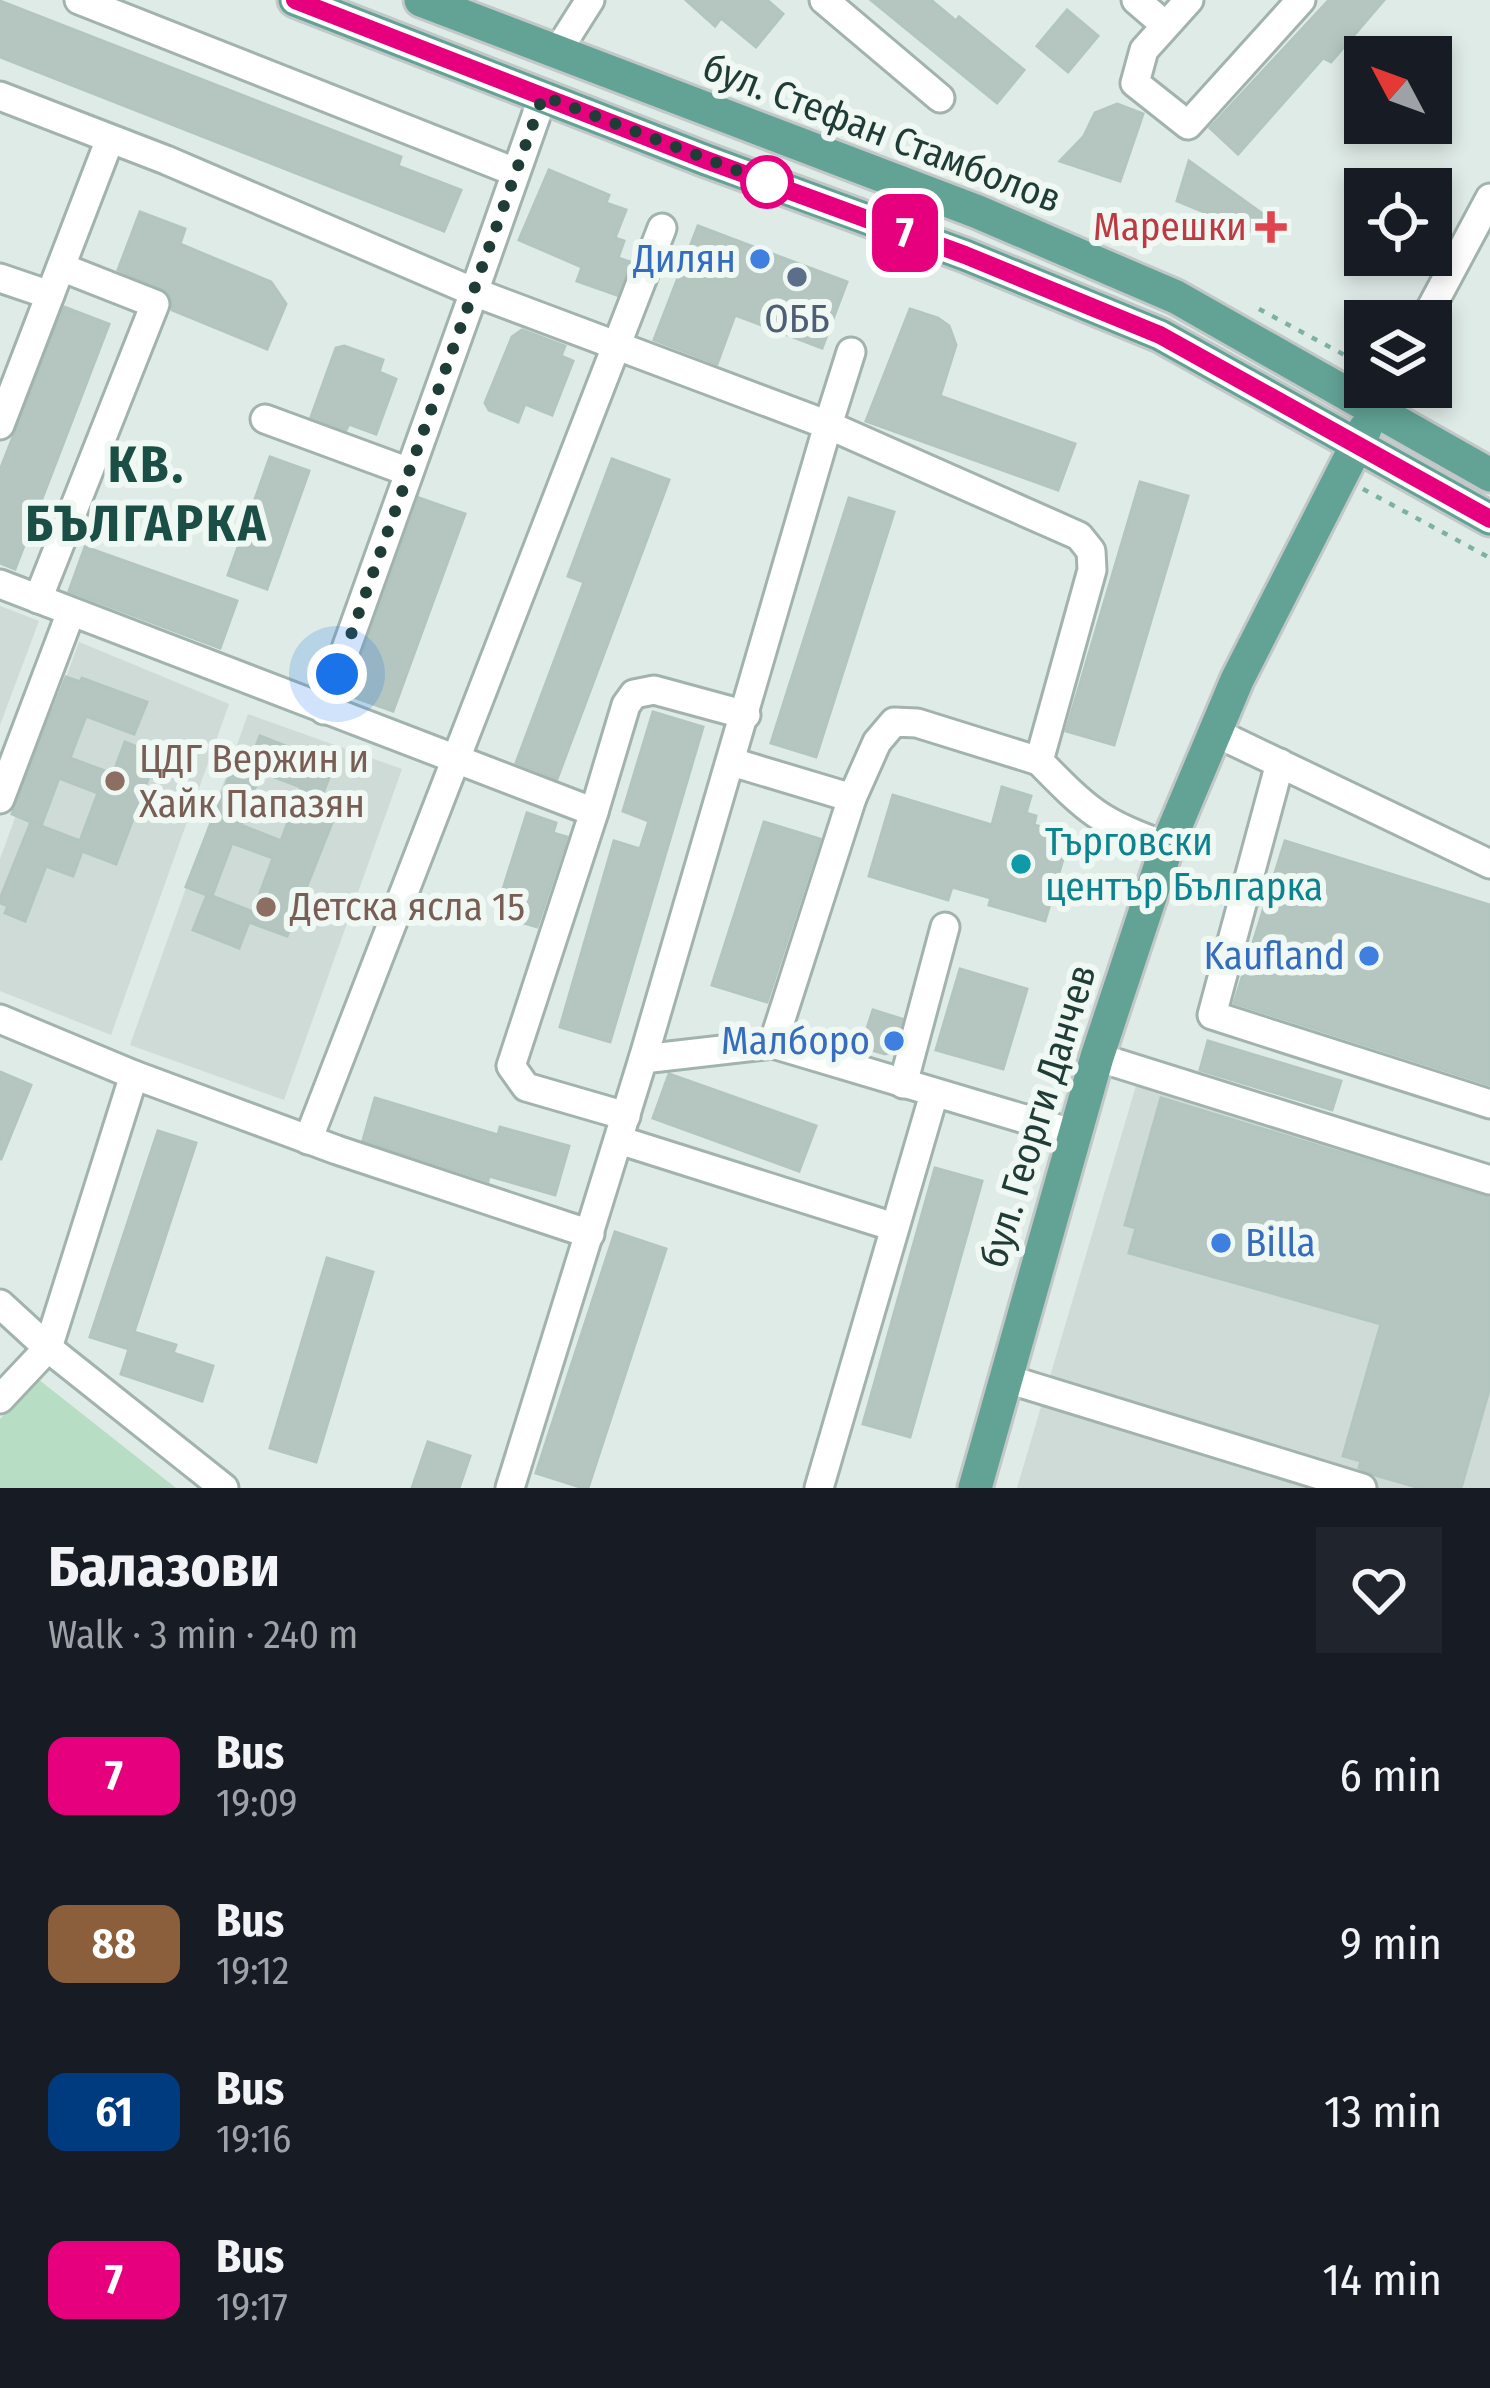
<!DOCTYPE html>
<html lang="en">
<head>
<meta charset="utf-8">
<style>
  :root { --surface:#171b24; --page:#20242c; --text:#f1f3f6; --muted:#9ea1a6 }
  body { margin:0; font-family:"Fira Sans Condensed",sans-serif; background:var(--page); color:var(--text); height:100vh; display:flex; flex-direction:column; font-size:45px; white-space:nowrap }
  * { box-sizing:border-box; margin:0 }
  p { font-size:39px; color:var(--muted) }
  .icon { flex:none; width:66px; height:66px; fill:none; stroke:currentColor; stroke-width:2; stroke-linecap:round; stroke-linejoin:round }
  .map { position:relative; height:1488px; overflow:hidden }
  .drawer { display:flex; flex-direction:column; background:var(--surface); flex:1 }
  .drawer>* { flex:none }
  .badge { padding:0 24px; border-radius:18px; font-size:42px; line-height:78px }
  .needle { width:78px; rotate:311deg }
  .fabs { position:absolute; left:1344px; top:36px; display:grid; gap:24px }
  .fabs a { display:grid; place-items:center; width:108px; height:108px; border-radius:0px; background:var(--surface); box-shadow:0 6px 18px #0003; font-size:60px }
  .you { position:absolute; width:60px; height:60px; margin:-30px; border:9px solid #fff; border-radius:50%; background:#1a73e8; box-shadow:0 0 0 18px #1a73e833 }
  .map>.badge { position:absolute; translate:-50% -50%; box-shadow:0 0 0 6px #fff }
  .round { display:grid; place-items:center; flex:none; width:126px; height:126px; border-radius:0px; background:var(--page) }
  .head { display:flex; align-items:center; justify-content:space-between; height:204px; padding:0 48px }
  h1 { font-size:57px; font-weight:700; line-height:90px }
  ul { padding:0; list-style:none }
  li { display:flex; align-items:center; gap:36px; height:168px; padding:0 48px }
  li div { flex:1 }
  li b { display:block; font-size:45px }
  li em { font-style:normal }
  li .badge { min-width:132px; font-weight:700; text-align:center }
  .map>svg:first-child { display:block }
  .built { fill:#cedbd6 }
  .green { fill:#b7dec4 }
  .building { fill:#b5c6c0; stroke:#b2c5be; stroke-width:3; fill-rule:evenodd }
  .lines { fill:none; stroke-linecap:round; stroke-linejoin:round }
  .minor-casing { stroke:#a2b3ae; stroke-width:33 }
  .major-casing { stroke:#c1c8c7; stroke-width:39 }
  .path { stroke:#7fb0a4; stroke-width:4.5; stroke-dasharray:6 9; stroke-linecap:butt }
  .minor { stroke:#fff; stroke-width:27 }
  .major { stroke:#62a396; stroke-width:33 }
  .line-casing { stroke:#fff; stroke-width:27 }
  .line { stroke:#e6007e; stroke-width:18 }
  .walk { stroke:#203c36; stroke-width:12; stroke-dasharray:0 21.6 }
  .stop-dot { fill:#fff; stroke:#e6007e; stroke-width:6 }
  .health-dot { fill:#e0444e; stroke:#f0f8f4; stroke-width:4.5 }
  .shop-dot { fill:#3f7fe0; stroke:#f0f8f4; stroke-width:4.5 }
  .service-dot { fill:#5c6f8a; stroke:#f0f8f4; stroke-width:4.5 }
  .education-dot { fill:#8d6e63; stroke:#f0f8f4; stroke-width:4.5 }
  .culture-dot { fill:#0f9aa8; stroke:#f0f8f4; stroke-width:4.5 }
  .labels { text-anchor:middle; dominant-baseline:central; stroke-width:12; stroke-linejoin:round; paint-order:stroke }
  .street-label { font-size:39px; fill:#203c36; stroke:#f0f8f4 }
  .health-label { font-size:39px; fill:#be3a42; stroke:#f0f8f4; text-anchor:end }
  .shop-label { font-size:39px; fill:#366cbe; stroke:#f0f8f4; text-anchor:end }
  .service-label { font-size:39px; fill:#4e5e75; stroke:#f0f8f4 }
  .education-label { font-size:39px; fill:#785e54; stroke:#f0f8f4; text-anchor:start }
  .culture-label { font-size:39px; fill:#0d838f; stroke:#f0f8f4; text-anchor:start }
  .district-label { font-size:51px; font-weight:bold; letter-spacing:3px; fill:#1b4f46; stroke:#f0f8f4 }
</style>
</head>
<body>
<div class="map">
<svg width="1490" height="1488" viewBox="0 0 1490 1488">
  <rect width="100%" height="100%" fill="#dfebe7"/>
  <g class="built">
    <polygon points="0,606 39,621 0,725"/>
    <polygon points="79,642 229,704 111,1035 0,991 0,859"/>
    <polygon points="248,714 402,769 284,1100 130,1045"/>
    <polygon points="1143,1062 1490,1163 1490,1488 1017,1488"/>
  </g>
  <polygon class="green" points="38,1379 176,1488 0,1488 0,1419"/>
  <g class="building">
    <polygon points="686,0 767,0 783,14 756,47 721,18 715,26"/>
    <polygon points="871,0 931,0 956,21 959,17 1024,70 997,103"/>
    <polygon points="1329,0 1384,0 1331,62 1323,58 1238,154 1210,128"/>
    <polygon points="0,1 401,157 398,166 461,190 444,231 0,57"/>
    <polygon points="1067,10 1098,36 1068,72 1037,46"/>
    <polygon points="1117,104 1143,114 1120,181 1060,161 1084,136 1095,113"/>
    <polygon points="1189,161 1267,217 1255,233 1177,201"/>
    <polygon points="549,170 609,195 606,203 626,210 615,238 624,241 618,258 630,262 617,295 577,281 582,267 519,240"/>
    <polygon points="140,212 185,229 180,244 271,282 286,304 267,349 172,310 168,292 118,270"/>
    <polygon points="698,226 847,282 822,348 735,315 717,364 654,340"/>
    <polygon points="64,307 109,324 15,569 0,563 0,470"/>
    <polygon points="910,309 938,318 949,326 956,345 940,396 1075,444 1058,490 866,421"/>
    <polygon points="522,330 565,346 561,356 573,361 552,415 525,404 518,422 489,410 485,403 512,337"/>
    <polygon points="344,346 383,360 379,372 396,379 376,434 349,424 346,430 311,417 336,348"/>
    <polygon points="270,457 309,471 267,589 228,575"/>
    <polygon points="612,459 669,480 557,779 516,763 584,582 568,576"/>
    <polygon points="1140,482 1188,496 1114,745 1066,731"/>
    <polygon points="419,498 465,514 393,711 348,695"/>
    <polygon points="849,498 894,512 816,757 771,743"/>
    <polygon points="85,547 237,601 220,648 69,591"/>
    <path d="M66 677 80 682 82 678 147 702 134 734 86 716 70 758 113 774 125 742 157 755 116 864 82 851 73 876 46 866 25 921 5 913 8 906 0 903V899L31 822 38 825 12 814ZM59 778 98 793 80 841 41 826Z"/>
    <polygon points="653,712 703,727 610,1042 560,1027 614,841 640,849 649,821 623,811"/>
    <path d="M260 736 334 765 323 793 341 800 287 936 249 922 239 948 193 930 207 895 186 887 236 759 249 764ZM261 772 301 787 281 841 241 825ZM232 843 273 858 253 912 212 896Z"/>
    <polygon points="1002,787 1031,796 1026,813 1036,816 1034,825 1070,835 1045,921 989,905 991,898 952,887 948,900 869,876 893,795 992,825"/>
    <polygon points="527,813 556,823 553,833 567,837 537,927 504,917 512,892 503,889"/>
    <polygon points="764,822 820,839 767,1002 712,985"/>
    <polygon points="1285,841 1490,905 1490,1085 1234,1003"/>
    <polygon points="960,969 1027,989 1003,1069 936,1050"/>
    <polygon points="873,1010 902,1019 893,1052 885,1054 861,1047"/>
    <polygon points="1208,1041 1341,1081 1332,1110 1200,1070"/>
    <polygon points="0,1072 31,1085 1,1159 0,1159"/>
    <polygon points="669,1074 816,1126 799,1171 653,1118"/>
    <polygon points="375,1098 498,1135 500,1127 569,1146 555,1195 489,1176 488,1181 363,1140"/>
    <polygon points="1161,1098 1490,1198 1490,1387 1461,1488 1420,1488 1375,1475 1359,1468 1361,1461 1343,1456 1381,1324 1129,1253 1136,1228 1125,1225"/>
    <polygon points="158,1131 196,1143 134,1332 176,1345 173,1353 213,1366 202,1401 121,1374 129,1349 90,1337"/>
    <polygon points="935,1168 982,1181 910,1437 863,1424"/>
    <polygon points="615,1232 666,1249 588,1488 583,1488 536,1473"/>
    <polygon points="327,1258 373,1272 316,1462 270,1448"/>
    <polygon points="428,1442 470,1456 459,1488 412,1488"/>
  </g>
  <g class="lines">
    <defs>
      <g id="minor">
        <polyline points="79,0 515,172"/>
        <polyline points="824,0 940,98"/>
        <polyline points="1136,0 1165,25"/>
        <polyline points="1189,0 1144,50 1135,83 1188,125 1301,0"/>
        <polyline points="557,52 590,0"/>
        <polyline points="0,96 166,160 474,292 543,96"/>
        <polyline points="0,278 50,295"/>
        <polyline points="1424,321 1490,198"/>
        <path d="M851 352 828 425 1079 536 1091 551 1092 570 1039 761C1087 810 1101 824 1167 846"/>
        <polyline points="265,419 409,472"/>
        <polyline points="0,425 110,139"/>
        <polyline points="0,584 594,812 511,1066 526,1087 626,1116"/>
        <polyline points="38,599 155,304 61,267"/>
        <polyline points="324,710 474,292 828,425 643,1059"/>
        <polyline points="1214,732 1490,864"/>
        <polyline points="732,762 852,798"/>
        <polyline points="1280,763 1212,1015 1490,1104"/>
        <polyline points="0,799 71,612"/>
        <polyline points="594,812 626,705 634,694 654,690 746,715"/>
        <polyline points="0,1019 134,1075"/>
        <polyline points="773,1044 852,798 877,742 894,722 917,723 1039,761"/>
        <polyline points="1097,1057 1490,1180"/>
        <polyline points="903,1084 945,927"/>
        <polyline points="308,1140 662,228"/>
        <polyline points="619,1140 894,1227"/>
        <polyline points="0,1304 48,1348 224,1488"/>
        <polyline points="1004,1378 1362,1488"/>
        <polyline points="0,1399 48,1348 134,1075 337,1150 590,1234"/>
        <polyline points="510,1488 643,1059 773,1044 1075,1134"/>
        <polyline points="819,1488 934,1094"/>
      </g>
      <g id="major">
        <polyline points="295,0 706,160 965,255 1160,335 1490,519"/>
        <polyline points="421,0 978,212 1176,297 1490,475"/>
        <polyline points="975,1488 1097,1057 1167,846 1237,680 1365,429"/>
      </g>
    </defs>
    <use href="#minor" class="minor-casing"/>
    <use href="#major" class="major-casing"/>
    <g class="path">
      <polyline points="1259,309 1365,366"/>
      <polyline points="1363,489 1490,558"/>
    </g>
    <use href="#minor" class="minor"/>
    <use href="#major" class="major"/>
  </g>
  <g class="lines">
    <defs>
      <polyline id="line" points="295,0 706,160 965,255 1160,335 1490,519"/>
    </defs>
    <use href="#line" class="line-casing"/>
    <use href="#line" class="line"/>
    <polyline class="walk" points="337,674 543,96 767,182"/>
  </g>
  <circle class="stop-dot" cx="767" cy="182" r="24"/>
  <path class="health-dot" d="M1265 209h12v12h12v12h-12v12h-12v-12h-12v-12h12z"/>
  <g class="shop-dot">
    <circle cx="760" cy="259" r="12"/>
    <circle cx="1369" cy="956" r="12"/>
    <circle cx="894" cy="1041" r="12"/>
    <circle cx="1221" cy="1243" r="12"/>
  </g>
  <circle class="service-dot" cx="797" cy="277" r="12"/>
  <g class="education-dot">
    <circle cx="115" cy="781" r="12"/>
    <circle cx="266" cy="907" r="12"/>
  </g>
  <circle class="culture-dot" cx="1021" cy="864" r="12"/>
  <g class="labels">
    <g class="street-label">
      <text transform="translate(882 133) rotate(21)">бул. Стефан Стамболов</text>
      <text transform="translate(1038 1116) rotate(-73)">бул. Георги Данчев</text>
    </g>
    <g class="health-label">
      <text x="1247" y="227">Марешки</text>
    </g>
    <g class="shop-label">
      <text x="736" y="259">Дилян</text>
      <text x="1345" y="956">Kaufland</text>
      <text x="870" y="1041">Малборо</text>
      <text x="1245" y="1243" text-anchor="start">Billa</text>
    </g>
    <g class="service-label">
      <text x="797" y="319">ОББ</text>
    </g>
    <g class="education-label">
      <text x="139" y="759">ЦДГ Вержин и<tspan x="139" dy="45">Хайк Папазян</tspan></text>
      <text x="290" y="907">Детска ясла 15</text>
    </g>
    <g class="culture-label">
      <text x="1045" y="842">Търговски<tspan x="1045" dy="45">център Българка</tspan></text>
    </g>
    <g class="district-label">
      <text x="147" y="465">КВ.<tspan x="147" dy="59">БЪЛГАРКА</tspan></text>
    </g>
  </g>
</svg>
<div class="fabs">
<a><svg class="needle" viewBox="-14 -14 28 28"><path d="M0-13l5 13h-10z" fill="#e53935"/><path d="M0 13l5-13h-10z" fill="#9ea1a6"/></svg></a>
<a><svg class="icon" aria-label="locate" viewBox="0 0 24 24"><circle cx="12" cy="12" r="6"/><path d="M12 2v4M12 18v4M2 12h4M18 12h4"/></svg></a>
<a><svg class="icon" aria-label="layers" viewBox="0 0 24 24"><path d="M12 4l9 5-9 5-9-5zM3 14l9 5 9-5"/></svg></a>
</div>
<div class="you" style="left:337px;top:674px"></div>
<b class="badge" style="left:905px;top:233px;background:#e6007e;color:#fff">7</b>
</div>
<section class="drawer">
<div class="head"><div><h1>Балазови</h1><p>Walk · 3 min · 240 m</p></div><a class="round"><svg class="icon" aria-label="heart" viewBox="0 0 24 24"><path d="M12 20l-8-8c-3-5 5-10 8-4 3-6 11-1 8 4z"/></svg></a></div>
<ul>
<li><span class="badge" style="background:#e6007e;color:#fff">7</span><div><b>Bus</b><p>19:09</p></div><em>6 min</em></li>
<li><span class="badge" style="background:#8b5e3c;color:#fff">88</span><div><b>Bus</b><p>19:12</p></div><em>9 min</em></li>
<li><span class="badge" style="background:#003b80;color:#fff">61</span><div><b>Bus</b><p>19:16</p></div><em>13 min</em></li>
<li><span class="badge" style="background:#e6007e;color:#fff">7</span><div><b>Bus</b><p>19:17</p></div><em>14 min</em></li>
</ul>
</section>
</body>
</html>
